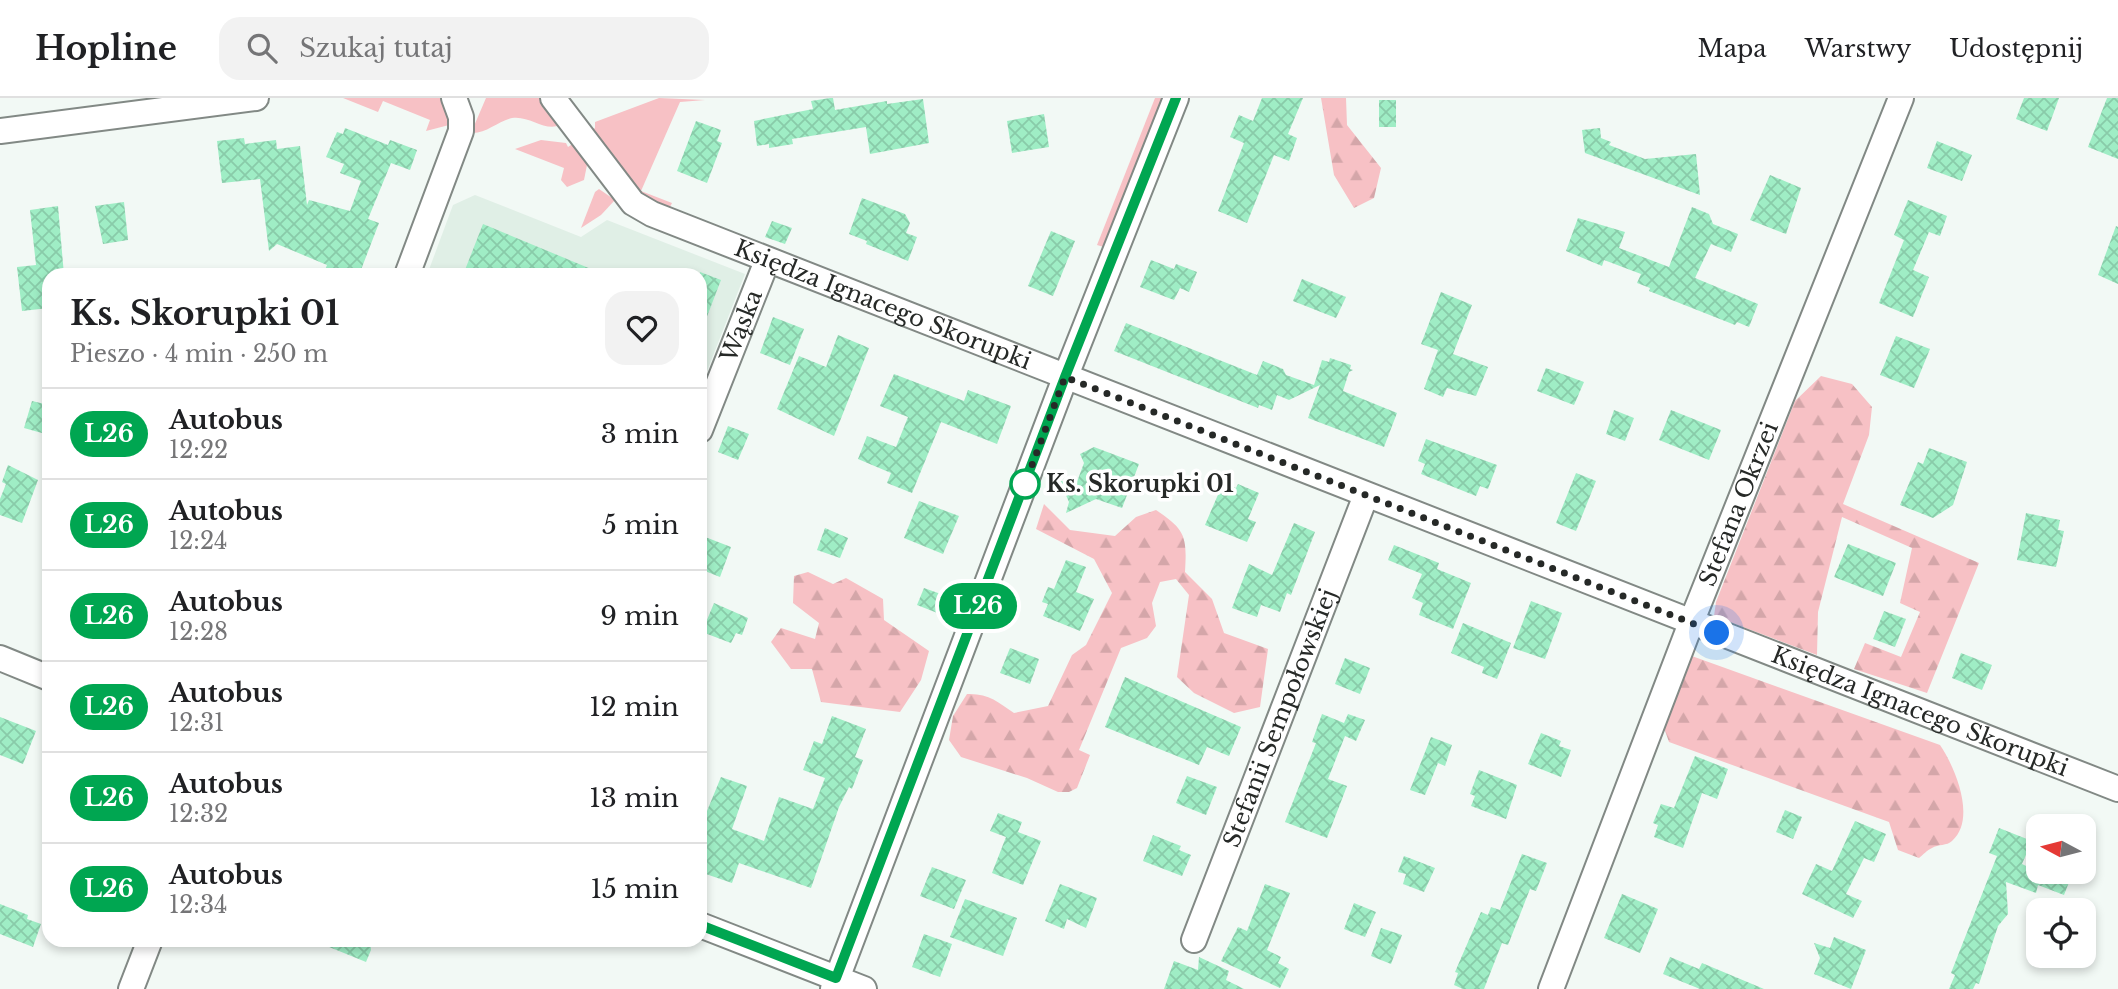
<!DOCTYPE html>
<html lang="pl">
<head>
<meta charset="utf-8">
<style>
  :root { --surface:#fff; --page:#f2f2f2; --text:#202124; --muted:#757577; --line:#e0e0e0 }
  body { margin:0; font-family:"Libre Baskerville",serif; background:var(--page); color:var(--text); height:100vh; display:flex; flex-direction:column; font-size:26px; white-space:nowrap }
  * { box-sizing:border-box; margin:0 }
  p { font-size:23px; color:var(--muted) }
  .icon { flex:none; width:38px; height:38px; fill:none; stroke:currentColor; stroke-width:2; stroke-linecap:round; stroke-linejoin:round }
  .map { position:relative; flex:1; overflow:hidden }
  .side { position:absolute; left:42px; top:170px; width:665px; height:679px; display:flex; flex-direction:column; background:var(--surface); border-radius:21px; box-shadow:0 4px 10px #0003 }
  .side>* { flex:none }
  .badge { padding:0 14px; border-radius:23px; font-size:24px; line-height:46px }
  .needle { width:46px; rotate:277deg }
  .tools { position:absolute; left:2026px; top:716px; display:grid; gap:14px }
  .tools a { display:grid; place-items:center; width:70px; height:70px; border-radius:14px; background:var(--surface); box-shadow:0 4px 10px #0003; font-size:35px }
  .you { position:absolute; width:35px; height:35px; margin:-18px; border:5px solid #fff; border-radius:50%; background:#1a73e8; box-shadow:0 0 0 10px #1a73e833 }
  .map>.badge { position:absolute; translate:-50% -50%; box-shadow:0 0 0 4px #fff }
  .round { display:grid; place-items:center; flex:none; width:74px; height:74px; border-radius:21px; background:var(--page) }
  .summary { display:flex; align-items:center; justify-content:space-between; height:119px; padding:0 28px }
  h1 { font-size:33px; font-weight:700; line-height:52px }
  ul { padding:0; list-style:none }
  li { display:flex; align-items:center; gap:21px; height:91px; padding:0 28px; border-top:2px solid var(--line) }
  li div { flex:1 }
  li b { display:block; font-size:26px }
  li em { font-style:normal }
  li .badge { min-width:77px; font-weight:700; text-align:center }
  header { display:flex; align-items:center; gap:42px; box-sizing:border-box; height:98px; padding:0 35px; background:var(--surface); border-bottom:2px solid var(--line) }
  header strong { font-size:33px }
  nav { display:flex; gap:38px; margin-inline-start:auto; font-size:24px }
  .search { width:490px; height:63px; background:var(--page); display:flex; align-items:center; gap:18px; box-sizing:border-box; padding:0 24px; border-radius:21px; color:var(--muted); font-size:26px }
  .map>svg:first-child { display:block }
  .built { fill:#e0efe6 }
  .green { fill:#f7c1c5 }
  .forest { fill:url(#forest-firs) }
  .building { fill:url(#building-cross-hatch) }
  .lines { fill:none; stroke-linecap:round; stroke-linejoin:round }
  .street-casing { stroke:#828985; stroke-width:28 }
  .street { stroke:#fff; stroke-width:24 }
  .line-casing { stroke:#fff; stroke-width:16 }
  .line { stroke:#00a651; stroke-width:10 }
  .walk { stroke:#262927; stroke-width:7; stroke-dasharray:0 12.6 }
  .stop-dot { fill:#fff; stroke:#00a651; stroke-width:3.5 }
  .labels { text-anchor:middle; dominant-baseline:central; stroke-width:7; stroke-linejoin:round; paint-order:stroke }
  .street-label { font-size:23px; fill:#262927; stroke:#fff }
  .stop-label { font-size:23px; font-weight:bold; fill:#262927; stroke:#fff; text-anchor:start }
</style>
</head>
<body>
<header>
<strong>Hopline</strong>
<div class="search"><svg class="icon" aria-label="search" viewBox="0 0 24 24"><circle cx="10" cy="10" r="6"/><path d="M15 15l6 6"/></svg>Szukaj tutaj</div>
<nav><a>Mapa</a><a>Warstwy</a><a>Udostępnij</a></nav>
</header>
<div class="map">
<svg width="2118" height="891" viewBox="0 0 2118 891">
  <defs>
    <pattern id="forest-firs" width="22" height="20" patternUnits="userSpaceOnUse" patternTransform="scale(1.75)"><rect width="22" height="20" fill="#f7c1c5"/><path d="M5 1l3.5 6h-7zM16 11l3.5 6h-7z" fill="#d4a6a9"/></pattern>
    <pattern id="building-cross-hatch" width="8" height="8" patternUnits="userSpaceOnUse" patternTransform="scale(1.75)"><rect width="8" height="8" fill="#9fedc5"/><path d="M0 0l8 8M0 8l8-8" fill="none" stroke="#89cba9"/></pattern>
  </defs>
  <rect width="100%" height="100%" fill="#f2f9f5"/>
  <polygon class="built" points="475,97 581,139 607,122 745,176 700,291 700,177 427,177 453,107"/>
  <g class="green">
    <polygon points="343,0 441,0 451,10 449,27 426,33 430,22 383,3 378,14"/>
    <path d="M486 0H541L560 27C545 34 529 17 512 20 498 23 486 36 471 35Z"/>
    <polygon points="659,0 705,2 680,4 641,93 672,105 668,113 648,104 590,34 595,30 595,24"/>
    <polygon points="1155,0 1167,0 1107,150 1097,147"/>
    <polygon points="541,42 566,45 568,49 574,45 587,67 584,82 567,89 561,82 564,70 515,51"/>
    <polygon points="599,91 615,102 601,117 581,130 595,94"/>
  </g>
  <g class="forest">
    <polygon points="1321,0 1346,0 1347,27 1381,70 1374,100 1354,110 1334,77"/>
    <polygon points="1821,278 1852,286 1872,309 1869,337 1843,406 1979,465 1927,595 1854,571 1865,545 1901,559 1920,514 1900,505 1912,450 1842,419 1818,514 1817,557 1714,518 1716,504 1795,303"/>
    <path d="M1044 406 1070 432 1115 438 1136 419 1156 412C1186 432 1187 439 1185 474L1212 501 1224 535 1268 551 1260 609 1234 615 1194 595 1177 579 1189 497 1176 481 1160 484 1152 505 1156 528 1147 540 1121 550 1079 652 1090 657 1077 690 1069 694H1058L1027 680 961 659 949 642 953 618 967 596C988 595 998 604 1014 615L1048 608 1072 557 1086 547 1112 495 1094 461 1036 431Z"/>
    <polygon points="808,474 833,486 846,480 883,501 884,522 929,553 921,582 900,614 821,604 812,571 791,571 771,544 781,530 815,541 819,525 793,505 794,478"/>
    <path d="M1689 557 1940 647C1955 669 1977 721 1952 743 1947 748 1938 746 1932 750 1927 752 1923 757 1919 760L1898 752 1889 724 1669 644 1663 627Z"/>
  </g>
  <g class="building">
    <polygon points="830,0 833,0 835,12 887,3 887,6 923,1 929,45 870,56 866,29 792,41 793,46 769,50 769,46 757,48 754,23 813,11 811,3"/>
    <polygon points="1262,0 1303,0 1288,36 1297,40 1289,63 1274,57 1247,125 1218,113 1244,45 1230,39 1239,17 1253,23"/>
    <polygon points="2024,0 2059,0 2047,33 2016,21"/>
    <polygon points="2107,0 2118,0 2118,61 2088,49"/>
    <rect x="1379" y="2" width="17" height="27"/>
    <polygon points="1044,16 1049,49 1012,55 1007,23"/>
    <polygon points="696,23 721,32 717,43 722,45 707,85 677,73"/>
    <polygon points="345,30 388,47 390,42 417,52 410,72 391,65 368,121 379,125 359,177 323,177 327,167 277,146 269,153 260,81 222,85 217,43 244,40 245,46 276,42 277,51 300,48 307,107 309,102 350,113 361,83 340,75 344,66 326,59 337,34 343,36"/>
    <polygon points="1600,30 1601,40 1611,44 1609,47 1645,61 1696,56 1700,97 1585,55 1582,32"/>
    <polygon points="1937,43 1972,57 1962,83 1927,70"/>
    <polygon points="1770,77 1801,90 1786,136 1750,122"/>
    <polygon points="862,100 905,116 910,125 906,135 917,139 908,163 866,146 867,143 849,136"/>
    <polygon points="1908,102 1947,118 1940,138 1929,134 1913,172 1929,179 1913,219 1879,205 1904,142 1894,137"/>
    <polygon points="124,104 128,142 103,146 95,108"/>
    <polygon points="58,108 64,177 49,177 49,210 22,213 17,169 36,167 30,112"/>
    <polygon points="1692,109 1709,116 1713,126 1738,136 1731,154 1711,146 1695,180 1758,206 1749,229 1737,224 1735,227 1649,193 1650,190 1637,185 1641,176 1604,162 1602,168 1566,153 1578,120 1625,134 1619,150 1669,169"/>
    <polygon points="772,123 792,130 785,146 765,139"/>
    <polygon points="483,126 603,176 603,177 463,177"/>
    <polygon points="2116,128 2118,129 2118,186 2098,177"/>
    <polygon points="1051,133 1075,143 1053,198 1028,188"/>
    <polygon points="1151,162 1174,171 1176,166 1197,174 1189,194 1180,190 1174,202 1140,189"/>
    <polygon points="700,174 721,182 701,234 700,234"/>
    <polygon points="1302,181 1346,199 1336,220 1293,203"/>
    <polygon points="1441,194 1472,207 1453,256 1488,269 1476,298 1447,290 1443,299 1424,291 1438,252 1421,246"/>
    <polygon points="773,219 804,231 790,267 760,255"/>
    <polygon points="1126,225 1257,277 1263,263 1283,271 1286,277 1314,287 1322,262 1329,264 1330,260 1351,267 1350,271 1353,272 1349,274 1343,293 1397,315 1384,349 1308,320 1320,287 1289,302 1277,297 1272,312 1259,307 1258,310 1114,253"/>
    <polygon points="838,237 869,250 834,338 777,311 799,258 826,269"/>
    <polygon points="1896,238 1930,251 1914,290 1880,277"/>
    <polygon points="1546,270 1584,284 1574,307 1537,293"/>
    <polygon points="894,276 964,303 968,292 1011,308 997,346 941,324 912,395 887,385 891,375 858,361 867,338 896,349 908,319 880,308"/>
    <polygon points="32,303 49,307 49,337 24,330"/>
    <polygon points="1614,312 1634,320 1625,343 1606,336"/>
    <polygon points="1671,312 1721,332 1709,362 1659,342"/>
    <polygon points="728,328 749,336 738,362 718,354"/>
    <polygon points="1426,341 1497,367 1488,391 1480,388 1476,398 1421,376 1425,366 1418,363"/>
    <polygon points="1094,349 1139,366 1122,410 1096,401 1066,415 1069,404 1059,382 1075,389 1084,365 1080,356"/>
    <polygon points="1929,350 1967,364 1953,407 1933,420 1900,407 1918,364 1923,366"/>
    <polygon points="8,367 38,382 22,425 0,417 0,401 6,386 2,384"/>
    <polygon points="1576,375 1596,383 1576,433 1556,425"/>
    <polygon points="1223,385 1236,390 1238,386 1259,395 1248,421 1256,424 1247,444 1205,427"/>
    <polygon points="919,403 959,418 943,456 904,440"/>
    <polygon points="2026,415 2060,422 2058,432 2064,433 2056,469 2017,462"/>
    <polygon points="1294,425 1315,434 1291,497 1287,495 1280,514 1261,507 1257,519 1232,510 1249,466 1272,477"/>
    <polygon points="825,430 848,440 840,460 817,452"/>
    <polygon points="700,437 731,449 720,479 700,471"/>
    <polygon points="1848,446 1896,465 1883,498 1834,479"/>
    <polygon points="1394,447 1439,465 1437,471 1471,485 1453,531 1419,517 1423,505 1412,500 1422,476 1388,462"/>
    <polygon points="1066,462 1086,469 1076,494 1094,501 1080,533 1043,518 1048,506 1042,504 1048,489 1054,491"/>
    <polygon points="924,490 952,500 945,518 917,507"/>
    <polygon points="1531,503 1562,515 1545,561 1513,550"/>
    <polygon points="714,505 748,520 742,537 736,535 731,545 702,534"/>
    <polygon points="1884,513 1906,521 1895,549 1873,541"/>
    <polygon points="1463,525 1511,545 1497,581 1482,575 1484,569 1451,555"/>
    <polygon points="1010,550 1039,561 1030,586 1000,575"/>
    <polygon points="1961,555 1992,567 1982,592 1952,580"/>
    <polygon points="1345,560 1370,570 1360,596 1335,586"/>
    <polygon points="1125,579 1241,629 1229,658 1207,649 1199,667 1105,629"/>
    <polygon points="1322,616 1344,625 1348,616 1365,622 1356,643 1345,638 1328,681 1347,688 1327,740 1285,724 1316,645 1312,644"/>
    <polygon points="832,618 866,631 855,659 863,662 852,691 849,689 839,709 811,790 739,765 732,785 700,774 700,730 721,679 747,688 732,731 764,743 779,699 813,711 825,680 803,672 814,643 822,646"/>
    <polygon points="0,619 36,633 23,666 0,657"/>
    <polygon points="1541,635 1561,643 1559,648 1571,652 1561,679 1528,666"/>
    <polygon points="1431,639 1452,647 1445,668 1438,665 1425,697 1410,692"/>
    <polygon points="1695,658 1728,671 1717,701 1702,695 1683,750 1654,739 1658,727 1653,725 1661,706 1674,710"/>
    <polygon points="1479,672 1517,687 1506,721 1471,708 1475,698 1470,696"/>
    <polygon points="1187,678 1217,689 1206,717 1176,705"/>
    <polygon points="1785,712 1802,719 1793,741 1776,734"/>
    <polygon points="998,715 1022,724 1018,734 1041,743 1023,787 992,775 1006,739 990,733"/>
    <polygon points="1855,723 1886,736 1874,764 1864,760 1846,796 1862,803 1853,820 1802,796 1816,766 1832,773"/>
    <polygon points="1999,730 2032,743 2022,766 2039,774 2073,774 2064,797 2038,787 2036,795 2006,784 2008,816 1998,828 1979,886 1976,885 1973,891 1949,891 1955,877 1951,875 1997,758 1989,755"/>
    <polygon points="1153,737 1181,748 1179,752 1191,757 1182,778 1143,763"/>
    <polygon points="1522,756 1547,765 1536,793 1530,791 1508,847 1502,845 1484,891 1463,891 1454,887 1458,875 1455,874 1481,814 1488,817 1491,809 1500,812"/>
    <polygon points="1404,758 1435,770 1424,794 1403,786 1406,776 1398,774"/>
    <polygon points="932,769 966,782 954,811 920,798"/>
    <polygon points="1060,786 1097,800 1086,830 1067,821 1064,831 1045,823"/>
    <polygon points="1265,786 1290,795 1267,852 1281,859 1278,865 1289,871 1280,890 1221,863 1238,829 1247,833"/>
    <polygon points="1622,796 1658,811 1640,855 1604,840"/>
    <polygon points="965,801 1017,820 1003,858 950,839"/>
    <polygon points="1354,805 1376,814 1365,839 1344,831"/>
    <polygon points="0,806 28,817 27,821 41,826 33,849 0,836"/>
    <polygon points="1381,830 1402,837 1391,866 1371,858"/>
    <polygon points="924,836 952,846 940,879 912,869"/>
    <polygon points="1834,839 1866,852 1851,891 1814,876 1820,860 1814,845 1830,850"/>
    <polygon points="312,842 370,842 371,852 366,864"/>
    <polygon points="1199,859 1229,873 1226,882 1244,891 1164,891 1174,863 1198,872"/>
    <polygon points="1670,859 1699,871 1702,865 1764,891 1700,891 1663,876"/>
  </g>
  <g class="lines">
    <defs>
      <g id="street">
        <path id="s1" d="M553 0 633 105 652 116 2118 691"/>
        <polyline points="0,33 256,0"/>
        <polyline points="407,177 461,33 461,19 454,0"/>
        <path id="s2" d="M700 332 767 163"/>
        <polyline points="0,560 49,580"/>
        <polyline points="700,827 864,891"/>
        <path id="s3" d="M1194 842 1366 397"/>
        <polyline points="131,891 150,842"/>
        <polyline points="833,891 1065,280 1176,0"/>
        <path id="s4" d="M1551 891 1691 525 1901 0"/>
      </g>
    </defs>
    <use href="#street" class="street-casing"/>
    <use href="#street" class="street"/>
  </g>
  <g class="lines">
    <defs>
      <polyline id="line" points="700,827 836,880 1065,279 1176,0"/>
    </defs>
    <use href="#line" class="line-casing"/>
    <use href="#line" class="line"/>
    <polyline class="walk" points="1025,386 1022,394 1065,279 1717,535"/>
  </g>
  <circle class="stop-dot" cx="1025" cy="386" r="14"/>
  <g class="labels">
    <g class="street-label">
      <text stroke="none"><textPath href="#s1" startOffset="402">Księdza Ignacego Skorupki</textPath></text>
      <text stroke="none"><textPath href="#s2" startOffset="112">Wąska</textPath></text>
      <text stroke="none"><textPath href="#s4" startOffset="520">Stefana Okrzei</textPath></text>
      <text stroke="none"><textPath href="#s1" startOffset="1516">Księdza Ignacego Skorupki</textPath></text>
      <text stroke="none"><textPath href="#s3" startOffset="238">Stefanii Sempołowskiej</textPath></text>
    </g>
    <g class="stop-label">
      <text x="1046" y="386">Ks. Skorupki 01</text>
    </g>
  </g>
</svg>
<div class="tools">
<a><svg class="needle" viewBox="-14 -14 28 28"><path d="M0-13l5 13h-10z" fill="#e53935"/><path d="M0 13l5-13h-10z" fill="#757577"/></svg></a>
<a><svg class="icon" aria-label="locate" viewBox="0 0 24 24"><circle cx="12" cy="12" r="6"/><path d="M12 2v4M12 18v4M2 12h4M18 12h4"/></svg></a>
</div>
<div class="you" style="left:1717px;top:535px"></div>
<b class="badge" style="left:978px;top:508px;background:#00a651;color:#fff">L26</b>
<section class="side">
<div class="summary"><div><h1>Ks. Skorupki 01</h1><p>Pieszo · 4 min · 250 m</p></div><a class="round"><svg class="icon" aria-label="heart" viewBox="0 0 24 24"><path d="M12 20l-8-8c-3-5 5-10 8-4 3-6 11-1 8 4z"/></svg></a></div>
<ul>
<li><span class="badge" style="background:#00a651;color:#fff">L26</span><div><b>Autobus</b><p>12:22</p></div><em>3 min</em></li>
<li><span class="badge" style="background:#00a651;color:#fff">L26</span><div><b>Autobus</b><p>12:24</p></div><em>5 min</em></li>
<li><span class="badge" style="background:#00a651;color:#fff">L26</span><div><b>Autobus</b><p>12:28</p></div><em>9 min</em></li>
<li><span class="badge" style="background:#00a651;color:#fff">L26</span><div><b>Autobus</b><p>12:31</p></div><em>12 min</em></li>
<li><span class="badge" style="background:#00a651;color:#fff">L26</span><div><b>Autobus</b><p>12:32</p></div><em>13 min</em></li>
<li><span class="badge" style="background:#00a651;color:#fff">L26</span><div><b>Autobus</b><p>12:34</p></div><em>15 min</em></li>
</ul>
</section>
</div>
</body>
</html>
